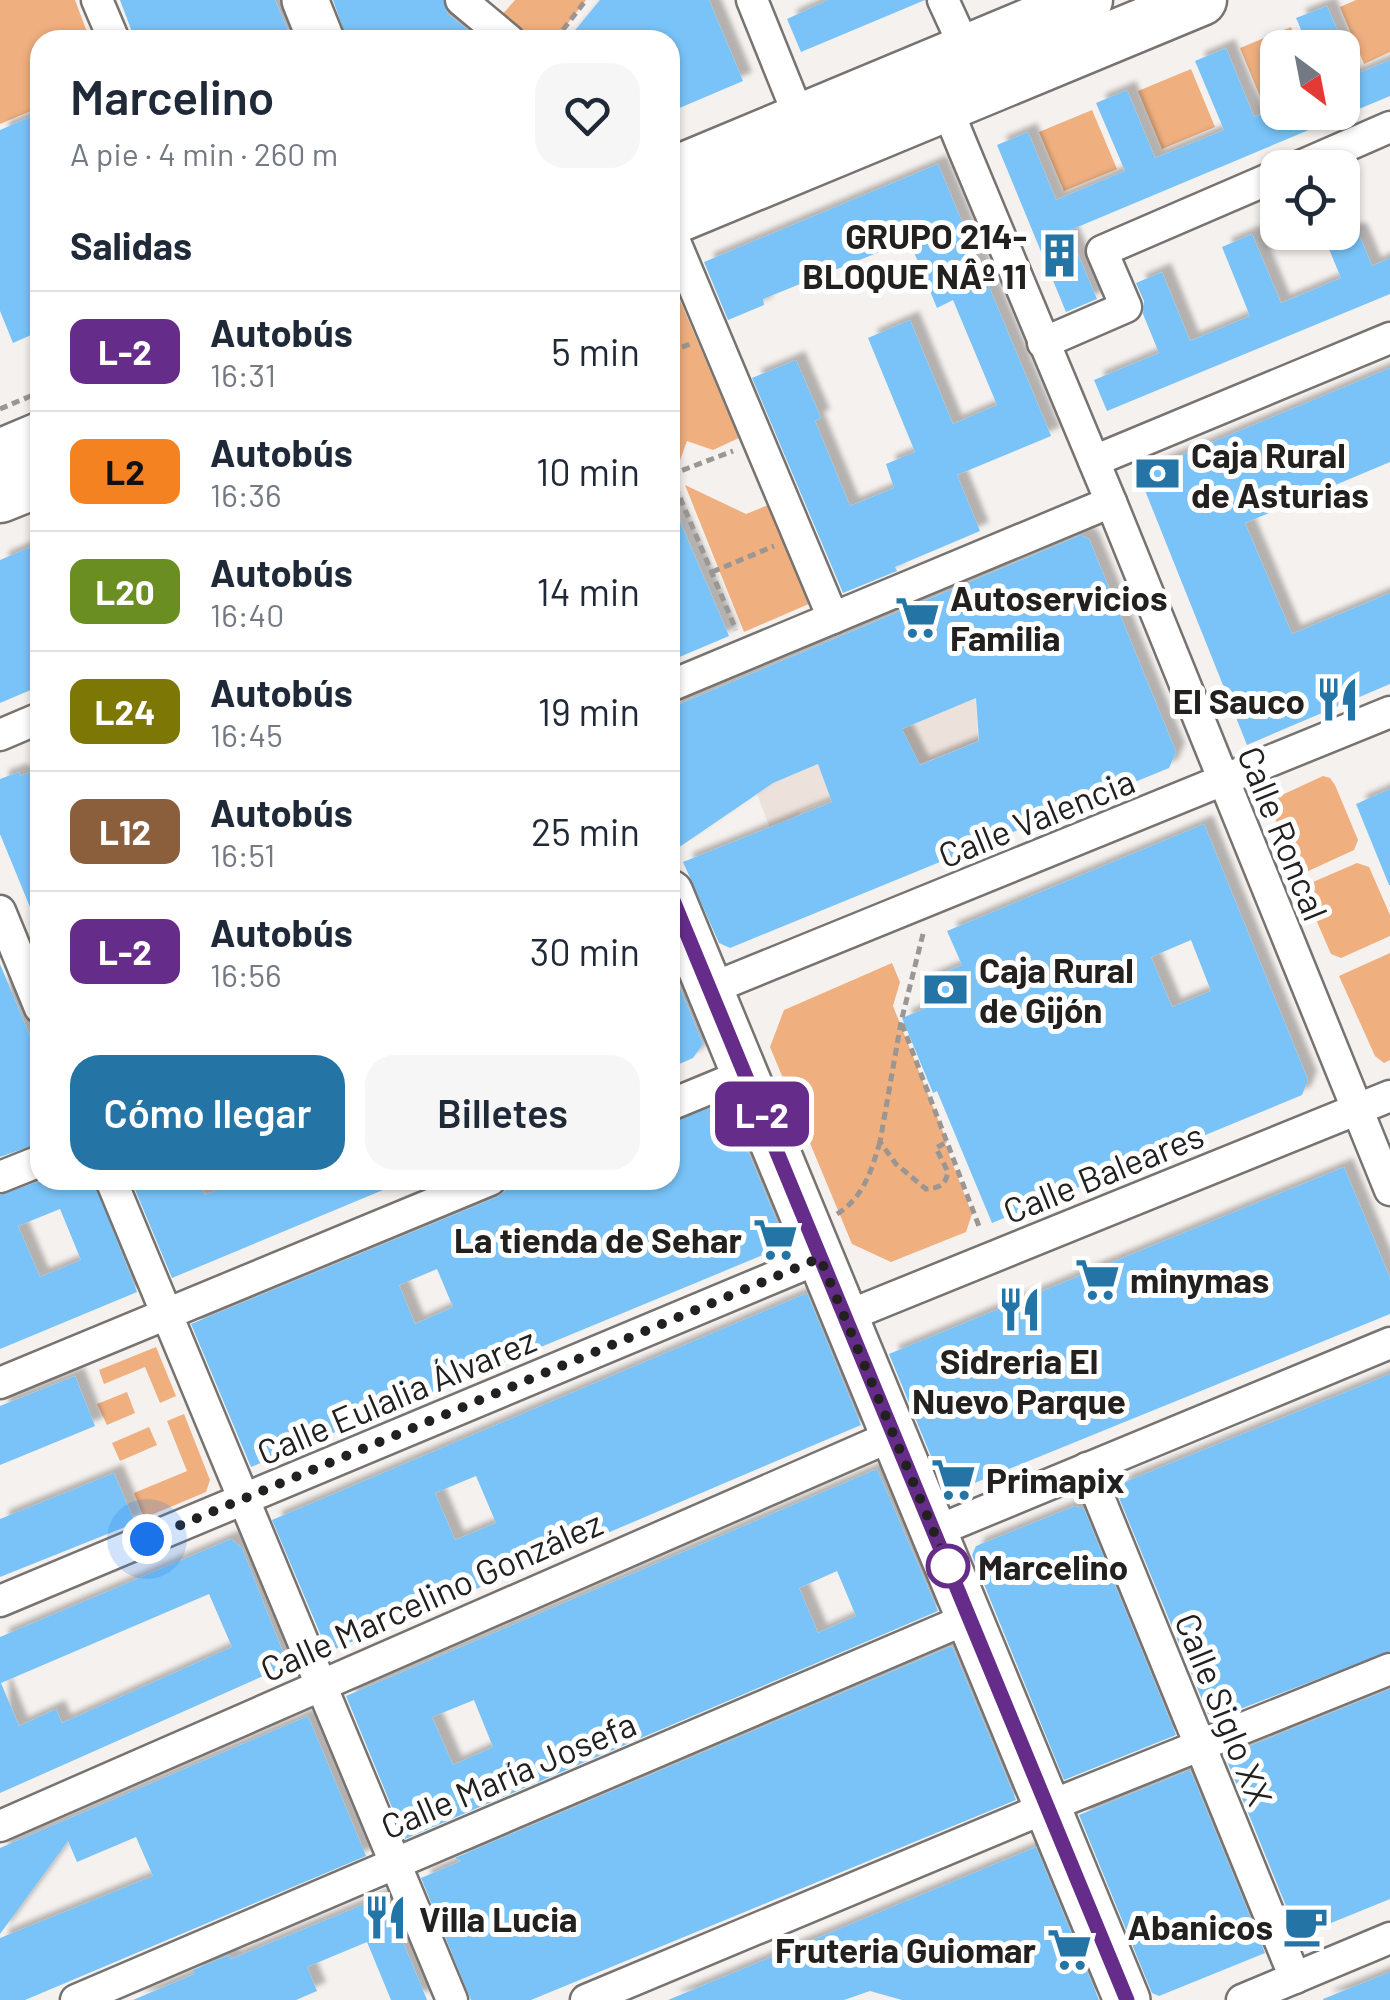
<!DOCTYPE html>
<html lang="es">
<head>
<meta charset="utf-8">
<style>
  :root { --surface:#fff; --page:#f6f6f7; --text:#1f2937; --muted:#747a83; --line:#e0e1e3; --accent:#2474a5 }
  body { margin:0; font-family:Barlow,sans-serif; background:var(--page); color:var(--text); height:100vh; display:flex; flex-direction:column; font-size:38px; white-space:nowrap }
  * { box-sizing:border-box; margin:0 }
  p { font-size:32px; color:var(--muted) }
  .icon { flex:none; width:55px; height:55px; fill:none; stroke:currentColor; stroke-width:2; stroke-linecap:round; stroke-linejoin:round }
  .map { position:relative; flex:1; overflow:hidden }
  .panel { position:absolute; left:30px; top:30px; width:650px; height:1160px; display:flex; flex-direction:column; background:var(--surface); border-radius:30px; box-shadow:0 2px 8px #0004 }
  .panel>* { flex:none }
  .badge { padding:0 20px; border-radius:15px; font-size:35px; line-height:65px }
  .needle { width:65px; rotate:148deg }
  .buttons { position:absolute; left:1260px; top:30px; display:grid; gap:20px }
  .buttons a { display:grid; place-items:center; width:100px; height:100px; border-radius:20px; background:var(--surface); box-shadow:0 2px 8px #0004; font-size:50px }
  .you { position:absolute; width:50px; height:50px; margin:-25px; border:8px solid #fff; border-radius:50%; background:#1a73e8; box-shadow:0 0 0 15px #1a73e833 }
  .map>.badge { position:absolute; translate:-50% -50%; box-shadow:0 0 0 5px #fff }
  h2 { padding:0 40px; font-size:38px; line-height:90px }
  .round { display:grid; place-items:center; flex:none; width:105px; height:105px; border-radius:30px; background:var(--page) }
  .summary { display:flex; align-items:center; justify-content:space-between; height:170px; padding:0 40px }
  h1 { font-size:48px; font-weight:600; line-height:75px }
  .button { display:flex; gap:20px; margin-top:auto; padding:20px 40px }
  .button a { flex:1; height:115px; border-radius:30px; background:var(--accent); color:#fff; font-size:40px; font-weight:600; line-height:115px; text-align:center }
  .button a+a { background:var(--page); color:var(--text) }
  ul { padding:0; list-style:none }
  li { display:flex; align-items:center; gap:30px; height:120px; padding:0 40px; border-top:2px solid var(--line) }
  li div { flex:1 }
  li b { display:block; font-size:38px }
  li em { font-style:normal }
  li .badge { min-width:110px; font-weight:700; text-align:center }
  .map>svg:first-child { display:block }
  .built { fill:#ede2db }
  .green { fill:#efaf7f }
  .building { fill:#79c3f8; fill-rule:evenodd; filter:url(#shadow) }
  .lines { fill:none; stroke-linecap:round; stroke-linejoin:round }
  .street-casing { stroke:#767370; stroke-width:35 }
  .secondary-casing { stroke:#767370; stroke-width:50 }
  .primary-casing { stroke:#767370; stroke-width:55 }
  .path { stroke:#999694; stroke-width:5; stroke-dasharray:8 5; stroke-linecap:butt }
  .street { stroke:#fff; stroke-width:30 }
  .secondary { stroke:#fff; stroke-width:45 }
  .primary { stroke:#fff; stroke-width:50 }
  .line-casing { stroke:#fff; stroke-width:22 }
  .line { stroke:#652d89; stroke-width:15 }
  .walk { stroke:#222120; stroke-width:10; stroke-dasharray:0 18 }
  .stop-dot { fill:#fff; stroke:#652d89; stroke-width:5 }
  .labels { text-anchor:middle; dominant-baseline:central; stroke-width:10; stroke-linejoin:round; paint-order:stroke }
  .poi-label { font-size:35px; font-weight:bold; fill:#222120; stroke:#fff; text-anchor:start }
  .street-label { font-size:35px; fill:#222120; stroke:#fff }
  .stop-label { font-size:35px; font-weight:bold; fill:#222120; stroke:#fff; text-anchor:start }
</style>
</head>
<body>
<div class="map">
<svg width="1390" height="2000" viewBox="0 0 1390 2000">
  <defs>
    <filter id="shadow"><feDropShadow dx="9" dy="-9" stdDeviation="2.5" flood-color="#0004"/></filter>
  </defs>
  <rect width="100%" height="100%" fill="#f5f1ee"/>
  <polygon class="built" points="976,698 978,741 800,811 784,865 757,794 773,783"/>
  <g class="green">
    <polygon points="0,0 75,0 90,40 40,40 40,107 0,124"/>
    <polygon points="515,0 586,0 555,40 509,40 492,26"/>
    <polygon points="1356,0 1390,0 1390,52 1364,64 1340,7"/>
    <polygon points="1291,27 1300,47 1278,48 1277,100 1264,106 1240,48"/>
    <polygon points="1191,69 1215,127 1162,149 1138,91"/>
    <polygon points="1092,110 1117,169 1064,191 1039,132"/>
    <polygon points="672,282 739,438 713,450 687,441 679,463 675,465 670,453"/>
    <polygon points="685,485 746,514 771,504 811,603 744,632"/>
    <polygon points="1323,776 1330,778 1335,785 1358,840 1354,850 1304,873 1297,870 1279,834 1271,800"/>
    <polygon points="1357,863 1369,867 1390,915 1390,936 1341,958 1331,954 1304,892 1313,882"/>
    <polygon points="1390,953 1390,1060 1384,1063 1375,1056 1339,976"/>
    <polygon points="892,963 900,982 893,1006 947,1142 945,1144 972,1214 966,1232 891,1262 852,1244 770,1047 784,1010"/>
    <polygon points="156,1347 176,1396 160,1403 145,1367 104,1384 99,1370"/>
    <polygon points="127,1392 135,1413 107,1425 97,1404"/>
    <polygon points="184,1414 210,1480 206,1492 144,1518 134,1493 187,1471 167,1421"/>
    <polygon points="149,1427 157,1445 120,1461 112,1443"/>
  </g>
  <g class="building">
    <polygon points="120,0 275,0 292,40 135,40"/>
    <polygon points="333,0 443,0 448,14 477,37 474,40 347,40"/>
    <polygon points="600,0 709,0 743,81 670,112 670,40 567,40"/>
    <polygon points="828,0 925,0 801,52 787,19"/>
    <polygon points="1327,6 1345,48 1309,48 1296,18"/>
    <polygon points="1226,48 1254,117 1278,107 1278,112 1342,112 1342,80 1390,60 1390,96 1068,231 1097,299 1066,312 997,145 1028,132 1056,200 1125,171 1096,103 1127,90 1155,158 1224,130 1195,61"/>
    <polygon points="35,115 40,128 40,331 13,343 0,311 0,130"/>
    <polygon points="938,164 1051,436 957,475 980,531 895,567 897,571 843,593 752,378 796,360 821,418 815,421 850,506 894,488 886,464 915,452 868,338 910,320 953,424 997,405 953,300 937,308 909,240 763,299 764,305 728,320 704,262"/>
    <polygon points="1322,232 1358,232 1372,266 1390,258 1390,294 1107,411 1094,380 1159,353 1143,314 1144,301 1136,283 1162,272 1190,341 1250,316 1222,247 1252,234 1281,303 1341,278"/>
    <polygon points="1390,368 1390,462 1245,523 1292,634 1390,593 1390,684 1247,745 1138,473"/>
    <polygon points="670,498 729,636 670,661"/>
    <path d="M1081 535 1089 539 1176 752 1169 768 730 948 719 943 683 862 832 802 818 764 773 783 678 848 670 830V708ZM976 698 979 741 920 765 902 729Z"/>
    <polygon points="40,543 40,686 0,703 0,560"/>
    <polygon points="33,771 40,787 39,929 0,834 0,779 19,772 20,776"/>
    <polygon points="1390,789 1390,885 1389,885 1356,804"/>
    <path d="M1204 824 1308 1080 1302 1095 992 1223 937 1091 933 1093 902 1018 933 1005 923 982 962 965 947 931ZM1191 940 1211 991 1172 1007 1151 957Z"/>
    <polygon points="0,964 40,1060 40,1143 0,1157"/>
    <polygon points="670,964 703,1044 693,1058 670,1068"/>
    <path d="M723 1103 729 1106 784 1238 780 1248 251 1467 191 1324 497 1197 506 1190 530 1180H670V1123ZM437 1269 453 1307 415 1324 399 1285Z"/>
    <polygon points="1344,1167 1390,1278 1390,1314 955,1491 944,1488 889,1354"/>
    <path d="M43 1180H93L137 1292 0 1349V1195ZM60 1209 81 1260 40 1277 18 1226Z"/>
    <polygon points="131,1180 199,1180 205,1195 234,1183 237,1190 261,1180 264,1188 284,1180 407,1180 172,1278"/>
    <path d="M807 1293 861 1425 328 1652 272 1520ZM476 1476 496 1523 455 1540 435 1493Z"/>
    <polygon points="1390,1374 1390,1651 1217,1718 1208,1714 1117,1493 1122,1483"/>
    <polygon points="75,1376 95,1426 0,1465 0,1406"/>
    <path d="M877 1469 938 1611 405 1839 346 1696ZM837 1571 856 1616 818 1633 799 1588ZM474 1700 493 1747 453 1765 432 1717Z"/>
    <polygon points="114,1473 135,1523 0,1577 0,1519"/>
    <polygon points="1075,1506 1084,1509 1176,1735 1064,1780 972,1555 976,1546"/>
    <path d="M231 1539 242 1548 288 1665 0 1793V1637ZM209 1594 232 1647 62 1723 56 1709 19 1726 1 1683Z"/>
    <polygon points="952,1646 1016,1800 531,2000 471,2000 421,1878 461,1861 455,1858"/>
    <polygon points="1390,1689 1390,1899 1304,1934 1297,1933 1225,1756"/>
    <polygon points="308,1716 366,1856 25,2000 0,2000 0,1938 153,1876 136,1837 77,1862 68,1841 0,1934 0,1848"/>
    <polygon points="1187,1771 1191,1772 1265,1953 1159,1996 1152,1993 1079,1815"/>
    <polygon points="1036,1847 1099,2000 902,2000 870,1991 844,2000 668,2000"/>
    <polygon points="384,1896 427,2000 391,2000 367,1942 307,1967 317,1991 296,2000 133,2000 194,1974 193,1970 229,1955 231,1959"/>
    <polygon points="1390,1972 1390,2000 1323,2000 1323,1999"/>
  </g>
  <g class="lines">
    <defs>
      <g id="street">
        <polyline points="97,0 114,40"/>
        <polyline points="461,0 509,40"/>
        <polyline points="752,0 800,119"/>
        <polyline points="943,0 966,50"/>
        <polyline points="944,92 946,106 964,150 1111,502 1390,1190"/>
        <polyline points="1296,168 1390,127"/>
        <polyline points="670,230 833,618"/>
        <polyline points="1043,343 1126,307 1102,251 1278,175"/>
        <polyline points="1094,461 1390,338"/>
        <polyline points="670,686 1111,502"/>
        <polyline points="0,735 40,718"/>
        <polyline points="0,911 40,1008"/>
        <polyline points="710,989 1390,712"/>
        <polyline points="670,1105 745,1074"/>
        <polyline points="0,1177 40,1161"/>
        <polyline points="111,1180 452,2000"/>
        <polyline points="845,1317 1390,1096"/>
        <polyline points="0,1383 490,1180"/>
        <polyline points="1087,1468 1295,1978"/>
        <polyline points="934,1532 1390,1343"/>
        <polyline points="0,1601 820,1258"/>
        <polyline points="0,1826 894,1435"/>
        <polyline points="76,2000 969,1618"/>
        <polyline points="586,2000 1067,1799 1390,1669"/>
        <polyline points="1242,2000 1390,1938"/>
      </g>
      <g id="secondary">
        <polyline points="305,0 321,40"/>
        <polyline points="670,893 1127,2000"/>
      </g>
      <g id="primary">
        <polyline points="670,174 1087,0"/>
        <polyline points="670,220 1201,0"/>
        <polyline points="0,455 40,438"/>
        <polyline points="0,497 40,481"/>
      </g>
    </defs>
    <use href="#street" class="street-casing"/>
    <use href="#secondary" class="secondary-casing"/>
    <use href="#primary" class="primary-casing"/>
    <g class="path">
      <polyline points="555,40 586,0"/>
      <polyline points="670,352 690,344"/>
      <polyline points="0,409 40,392"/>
      <polyline points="670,474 736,630"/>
      <polyline points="670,475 733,451"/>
      <polyline points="712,572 774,546"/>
      <path d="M923 934 901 1022 880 1142 896 1164 926 1189C939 1188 945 1186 948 1172L936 1148 947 1142"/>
      <polyline points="902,1024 980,1229"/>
      <path d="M837 1214C864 1197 871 1171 880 1142"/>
    </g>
    <use href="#street" class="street"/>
    <use href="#secondary" class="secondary"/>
    <use href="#primary" class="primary"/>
  </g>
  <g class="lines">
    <defs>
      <polyline id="line" points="670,893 1127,2000"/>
    </defs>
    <use href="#line" class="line-casing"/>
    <use href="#line" class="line"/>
    <polyline class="walk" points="147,1539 820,1258 948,1566"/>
  </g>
  <defs>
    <symbol id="building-bare" viewBox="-9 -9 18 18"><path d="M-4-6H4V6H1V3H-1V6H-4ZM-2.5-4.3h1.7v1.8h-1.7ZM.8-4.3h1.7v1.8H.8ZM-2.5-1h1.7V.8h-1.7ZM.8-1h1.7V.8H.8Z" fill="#2474a5" stroke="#fff" stroke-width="2.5" paint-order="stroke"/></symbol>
    <symbol id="bank-bare" viewBox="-9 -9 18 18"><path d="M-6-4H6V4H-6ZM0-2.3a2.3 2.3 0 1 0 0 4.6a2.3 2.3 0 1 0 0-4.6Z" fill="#2474a5" stroke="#fff" stroke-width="2.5" paint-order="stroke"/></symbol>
    <symbol id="supermarket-bare" viewBox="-9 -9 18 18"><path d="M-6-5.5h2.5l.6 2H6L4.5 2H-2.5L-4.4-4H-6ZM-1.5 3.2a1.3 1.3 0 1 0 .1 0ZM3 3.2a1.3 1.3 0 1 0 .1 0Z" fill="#2474a5" stroke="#fff" stroke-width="2.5" paint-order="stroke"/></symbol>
    <symbol id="restaurant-bare" viewBox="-9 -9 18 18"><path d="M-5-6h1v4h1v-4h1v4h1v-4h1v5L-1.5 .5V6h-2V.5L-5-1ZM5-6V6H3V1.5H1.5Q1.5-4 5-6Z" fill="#2474a5" stroke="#fff" stroke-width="2.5" paint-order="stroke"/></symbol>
    <symbol id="cafe-bare" viewBox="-9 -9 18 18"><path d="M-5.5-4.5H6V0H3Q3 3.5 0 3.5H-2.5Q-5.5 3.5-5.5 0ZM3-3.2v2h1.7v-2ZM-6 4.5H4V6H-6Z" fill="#2474a5" stroke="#fff" stroke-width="2.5" paint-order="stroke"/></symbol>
  </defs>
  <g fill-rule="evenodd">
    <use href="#building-bare" x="1028" y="224" width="63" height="63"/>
    <use href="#bank-bare" x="1126" y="442" width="63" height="63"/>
    <use href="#supermarket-bare" x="886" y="586" width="63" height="63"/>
    <use href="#restaurant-bare" x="1306" y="668" width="63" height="63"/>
    <use href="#bank-bare" x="914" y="958" width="63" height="63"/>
    <use href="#supermarket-bare" x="744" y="1208" width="63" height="63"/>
    <use href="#supermarket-bare" x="1066" y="1248" width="63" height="63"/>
    <use href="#restaurant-bare" x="988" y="1278" width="63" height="63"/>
    <use href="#supermarket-bare" x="922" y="1448" width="63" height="63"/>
    <use href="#restaurant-bare" x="354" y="1886" width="63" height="63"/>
    <use href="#cafe-bare" x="1274" y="1894" width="63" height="63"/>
    <use href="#supermarket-bare" x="1038" y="1918" width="63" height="63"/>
  </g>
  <circle class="stop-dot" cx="948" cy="1566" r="20"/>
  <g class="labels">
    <g class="poi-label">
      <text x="1027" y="235" text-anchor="end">GRUPO 214-<tspan x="1027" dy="40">BLOQUE NÂº 11</tspan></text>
      <text x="1191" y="454">Caja Rural<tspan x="1191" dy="40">de Asturias</tspan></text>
      <text x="950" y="597">Autoservicios<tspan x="950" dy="40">Familia</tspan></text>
      <text x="1305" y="700" text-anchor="end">El Sauco</text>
      <text x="979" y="969">Caja Rural<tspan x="979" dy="40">de Gijón</tspan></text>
      <text x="742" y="1239" text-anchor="end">La tienda de Sehar</text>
      <text x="1130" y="1279">minymas</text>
      <text x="1019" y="1360" text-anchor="middle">Sidreria El<tspan x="1019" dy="40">Nuevo Parque</tspan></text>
      <text x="986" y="1479">Primapix</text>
      <text x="419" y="1918">Villa Lucia</text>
      <text x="1273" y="1926" text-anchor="end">Abanicos</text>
      <text x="1036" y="1949" text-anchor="end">Fruteria Guiomar</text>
    </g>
    <g class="street-label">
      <text transform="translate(1036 817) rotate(-22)">Calle Valencia</text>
      <text transform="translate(1284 833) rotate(68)">Calle Roncal</text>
      <text transform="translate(1103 1172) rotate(-22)">Calle Baleares</text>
      <text transform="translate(396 1395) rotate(-23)">Calle Eulalia Álvarez</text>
      <text transform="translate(431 1595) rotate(-24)">Calle Marcelino González</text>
      <text transform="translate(1225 1709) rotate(68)">Calle Siglo XX</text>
      <text transform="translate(508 1774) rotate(-23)">Calle María Josefa</text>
    </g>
    <g class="stop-label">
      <text x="978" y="1566">Marcelino</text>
    </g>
  </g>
</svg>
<div class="buttons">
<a><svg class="needle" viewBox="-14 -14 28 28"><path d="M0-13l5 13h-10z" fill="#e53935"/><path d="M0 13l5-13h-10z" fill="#747a83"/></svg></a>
<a><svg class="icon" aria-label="locate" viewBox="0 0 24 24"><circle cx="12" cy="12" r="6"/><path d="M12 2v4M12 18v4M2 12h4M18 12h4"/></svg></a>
</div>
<div class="you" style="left:147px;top:1539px"></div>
<b class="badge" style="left:762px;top:1114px;background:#652d89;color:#fff">L-2</b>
<section class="panel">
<div class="summary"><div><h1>Marcelino</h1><p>A pie · 4 min · 260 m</p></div><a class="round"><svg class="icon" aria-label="heart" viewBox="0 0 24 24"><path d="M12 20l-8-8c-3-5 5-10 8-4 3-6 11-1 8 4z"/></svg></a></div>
<h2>Salidas</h2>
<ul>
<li><span class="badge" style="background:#652d89;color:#fff">L-2</span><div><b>Autobús</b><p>16:31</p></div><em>5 min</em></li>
<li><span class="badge" style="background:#f58220;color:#111">L2</span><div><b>Autobús</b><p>16:36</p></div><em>10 min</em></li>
<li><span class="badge" style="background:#6b8e23;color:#fff">L20</span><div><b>Autobús</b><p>16:40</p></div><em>14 min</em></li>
<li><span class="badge" style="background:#7d7805;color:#fff">L24</span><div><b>Autobús</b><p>16:45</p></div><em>19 min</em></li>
<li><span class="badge" style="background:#8b5e3c;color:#fff">L12</span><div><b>Autobús</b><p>16:51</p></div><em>25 min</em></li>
<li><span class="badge" style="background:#652d89;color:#fff">L-2</span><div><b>Autobús</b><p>16:56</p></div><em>30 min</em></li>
</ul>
<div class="button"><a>Cómo llegar</a><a>Billetes</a></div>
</section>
</div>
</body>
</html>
